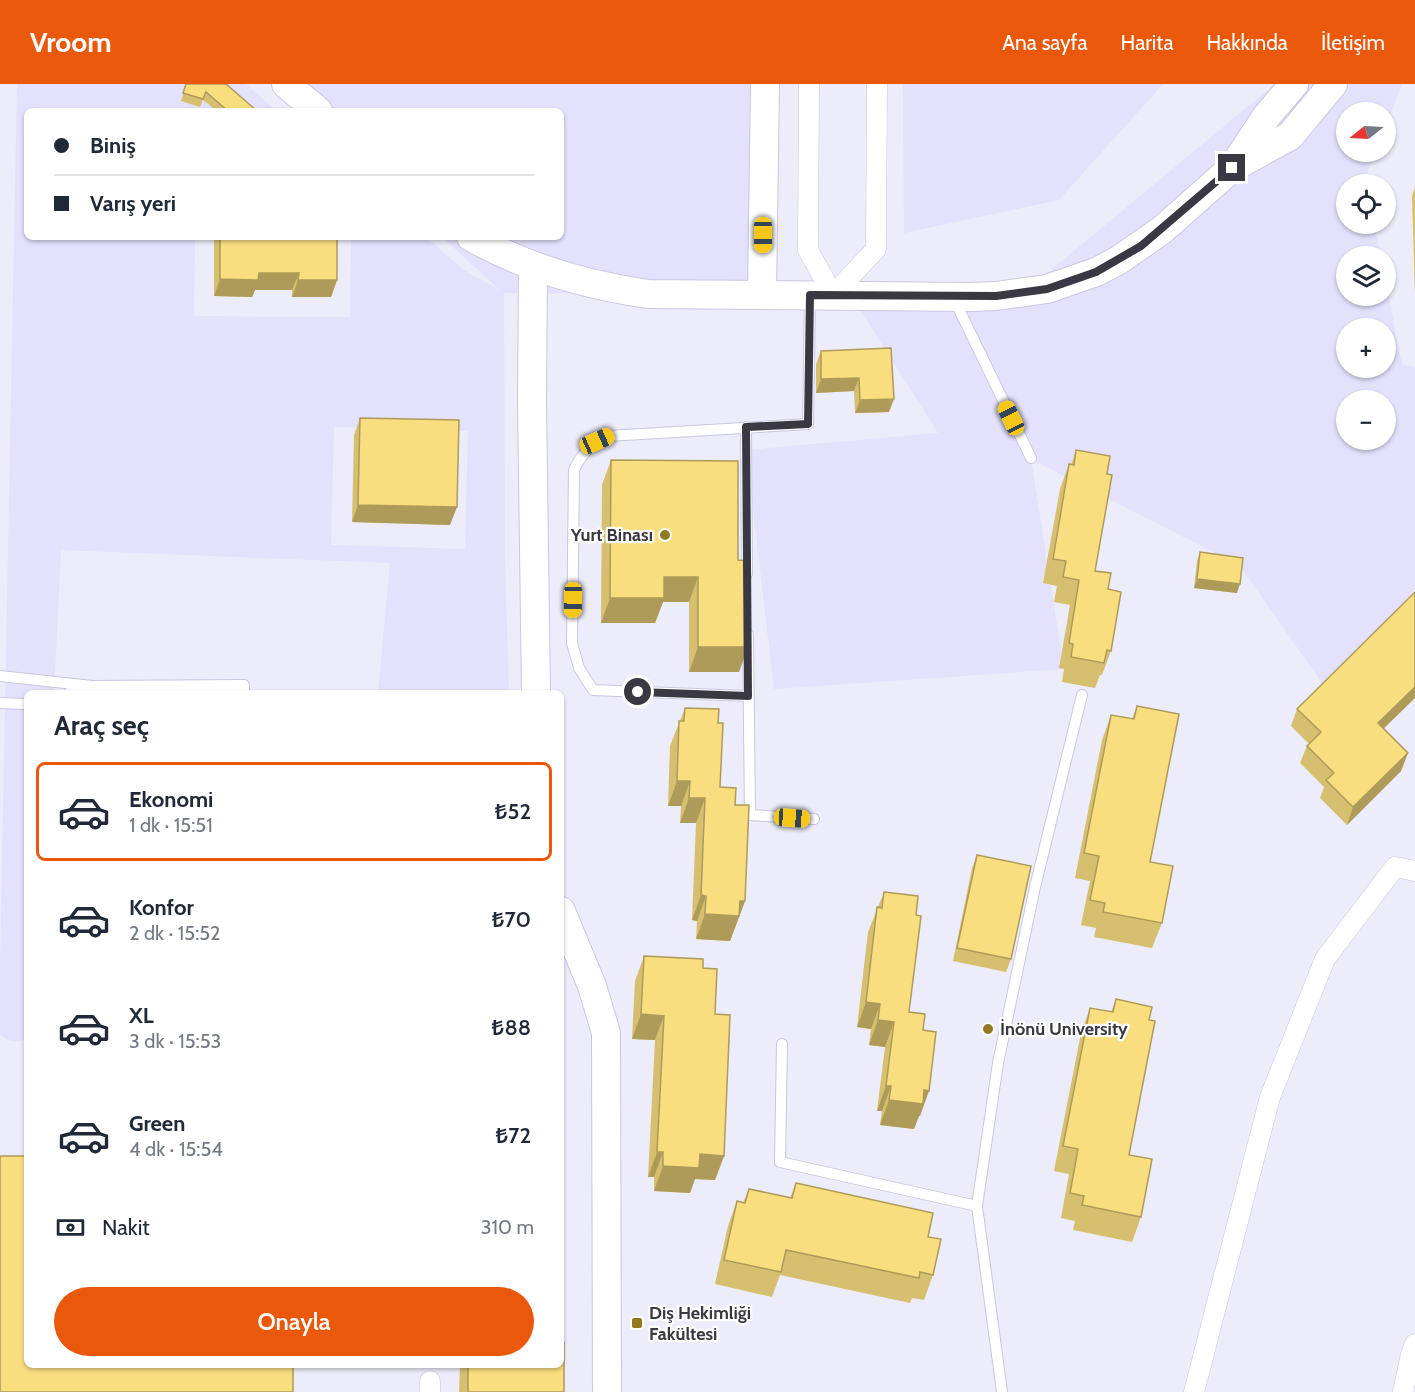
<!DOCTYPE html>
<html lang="tr">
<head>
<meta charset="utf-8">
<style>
	:root { --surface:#fff; --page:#f2f2f3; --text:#1f2937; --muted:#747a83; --line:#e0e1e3; --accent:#ea580c }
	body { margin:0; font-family:Cabin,sans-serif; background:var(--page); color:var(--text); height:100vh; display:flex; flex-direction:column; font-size:22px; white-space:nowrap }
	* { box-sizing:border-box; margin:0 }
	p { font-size:20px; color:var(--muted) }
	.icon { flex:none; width:33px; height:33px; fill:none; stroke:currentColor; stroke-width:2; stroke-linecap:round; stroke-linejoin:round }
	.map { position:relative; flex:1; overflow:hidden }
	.side { position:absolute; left:24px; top:606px; width:540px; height:678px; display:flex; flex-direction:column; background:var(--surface); border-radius:9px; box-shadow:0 2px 4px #0004 }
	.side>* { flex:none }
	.top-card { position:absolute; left:24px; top:24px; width:540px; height:132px; border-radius:9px; box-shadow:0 2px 4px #0004; display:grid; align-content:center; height:132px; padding:0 30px; background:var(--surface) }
	.needle { width:39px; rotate:252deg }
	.controls { position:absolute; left:1336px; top:18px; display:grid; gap:12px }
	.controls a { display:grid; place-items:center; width:60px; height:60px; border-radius:50%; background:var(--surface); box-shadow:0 2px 4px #0004; font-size:30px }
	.end { position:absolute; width:27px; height:27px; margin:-14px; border:8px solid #3a3943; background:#fff; box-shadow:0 0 0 3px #fff }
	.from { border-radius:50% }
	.car { position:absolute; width:18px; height:36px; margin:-18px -9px; border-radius:8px; box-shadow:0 0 4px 2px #0007; background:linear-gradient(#f5c518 24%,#345 0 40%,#f5c518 0 76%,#345 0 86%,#f5c518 0) }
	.top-card b { display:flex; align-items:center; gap:21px; height:57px; font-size:22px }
	.top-card b+b { border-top:2px solid var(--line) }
	.top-card i { width:15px; height:15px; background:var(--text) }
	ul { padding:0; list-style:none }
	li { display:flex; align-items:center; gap:18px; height:99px; margin:0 12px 9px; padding:0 18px; border:3px solid transparent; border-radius:9px }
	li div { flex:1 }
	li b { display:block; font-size:22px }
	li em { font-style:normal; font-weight:600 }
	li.active { border-color:var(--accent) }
	li>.icon { width:54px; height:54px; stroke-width:1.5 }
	h2 { padding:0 30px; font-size:27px; line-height:72px }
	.pay { display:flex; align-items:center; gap:15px; height:66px; padding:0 30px; font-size:22px }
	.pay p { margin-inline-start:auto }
	.cta { display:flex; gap:12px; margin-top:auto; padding:12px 30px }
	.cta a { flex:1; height:69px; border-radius:36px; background:var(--accent); color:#fff; font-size:24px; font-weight:600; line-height:69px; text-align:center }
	header { display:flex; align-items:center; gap:36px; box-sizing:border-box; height:84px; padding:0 30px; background:var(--accent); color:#fff }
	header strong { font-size:28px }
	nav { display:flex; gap:33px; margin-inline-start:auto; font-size:21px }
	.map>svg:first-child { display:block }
	.built { fill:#edecfa; fill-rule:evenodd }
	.green { fill:#e3e1fc; fill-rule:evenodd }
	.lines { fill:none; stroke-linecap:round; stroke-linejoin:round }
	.lane-casing { stroke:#cac7e0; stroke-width:12 }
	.street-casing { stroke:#cac7e0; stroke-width:21 }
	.secondary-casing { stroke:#cac7e0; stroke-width:30 }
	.lane { stroke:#fff; stroke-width:10 }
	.street { stroke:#fff; stroke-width:20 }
	.secondary { stroke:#fff; stroke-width:28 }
	.wall { fill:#d6bf6e }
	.shaded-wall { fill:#ae9b5a }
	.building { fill:#f9de80; stroke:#ae9b5a; stroke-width:1.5 }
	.route { stroke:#3a3943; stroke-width:8 }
	.poi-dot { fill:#917920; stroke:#fff; stroke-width:2 }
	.labels { text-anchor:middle; stroke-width:4.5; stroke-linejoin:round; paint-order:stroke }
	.poi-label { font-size:18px; font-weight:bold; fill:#3a3943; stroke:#fff; text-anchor:start }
</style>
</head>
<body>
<header>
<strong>Vroom</strong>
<nav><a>Ana sayfa</a><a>Harita</a><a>Hakkında</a><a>İletişim</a></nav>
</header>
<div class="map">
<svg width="1415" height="1308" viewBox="0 0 1415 1308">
	<rect width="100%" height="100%" fill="#faf9fe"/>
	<!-- built -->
	<path class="built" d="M0,0H1415V1308H0ZM27,27H561V153H27ZM1347,28H1386V68H1347ZM1347,100H1386V140H1347ZM1347,172H1386V212H1347ZM1347,244H1386V284H1347ZM1347,316H1386V356H1347ZM27,609H561V1281H27Z"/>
	<!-- green -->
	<g class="green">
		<path d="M17,0H246L277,27H27V153H195L194,232L350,233L351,153H426L464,186L501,207L442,153H561V27H301L271,0H753L762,210L504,209L505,478L509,609H378L390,479L61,466L54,609H27V955C17,959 8,958 0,950V882ZM334,343L468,347L465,465L331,461Z"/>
		<polygon points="903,0 1163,0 1059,116 904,149"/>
		<path d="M1275,0H1402L1386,42V28H1347V68H1376L1365,94L1367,100H1347V140H1374L1381,172H1347V212H1386V199L1402,281L1415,283V505L1327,606L1240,482L1031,375L1064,585L774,605L746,366L938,349L851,211L1022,210ZM1347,244H1386V284H1347ZM1347,316H1386V356H1347Z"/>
	</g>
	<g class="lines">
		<!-- lane casing -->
		<g class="lane-casing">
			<g id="lane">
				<polyline points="954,215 1031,374"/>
				<polyline points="746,343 747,490"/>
				<polyline points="748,550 750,731 814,735"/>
				<polyline points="0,592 92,602 244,601 244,609"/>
				<polyline points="69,609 89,603"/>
				<path d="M748,612L593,606L579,584L572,559L574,386C582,369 591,360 608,352L808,340L810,211"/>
				<polyline points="0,619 27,620"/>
				<polyline points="782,960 780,1078 977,1122"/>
				<polyline points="1002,1308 977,1122 998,979 1035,803 1082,611"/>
			</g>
		</g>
		<!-- street casing -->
		<g class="street-casing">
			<g id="street">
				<polyline points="809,0 808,166 833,211 876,165 877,0"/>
				<polyline points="430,1308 430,1297"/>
				<polyline points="1194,1308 1270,1013 1325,875 1395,783 1415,787"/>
				<polyline points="1403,1308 1411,1270 1415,1260"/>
			</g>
		</g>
		<!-- secondary casing -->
		<g class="secondary-casing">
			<g id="secondary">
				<polyline points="286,0 318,27"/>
				<polyline points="1235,80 1266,33 1294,0"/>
				<path d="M471,153C526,184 586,201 648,210L970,213L996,212L1047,205L1096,188L1119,176L1162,146L1232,84L1290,52L1333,0"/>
				<polyline points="533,182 532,318 536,609"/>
				<polyline points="762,210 765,0"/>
				<polyline points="561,827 592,902 606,949 607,1308"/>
			</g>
		</g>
		<!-- lane -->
		<use href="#lane" class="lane"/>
		<!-- street -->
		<use href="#street" class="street"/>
		<!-- secondary -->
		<use href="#secondary" class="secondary"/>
	</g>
	<!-- wall -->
	<g class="wall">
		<polygon points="185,0 226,0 257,27 217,27 203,16 200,23 181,17 186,1"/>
		<polygon points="1415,103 1415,211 1412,112"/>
		<polygon points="214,153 337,153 337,196 331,213 292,213 292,206 255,206 252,213 214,212"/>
		<polygon points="891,264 889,328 855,329 854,307 816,309 816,280 821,267"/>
		<polygon points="360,334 450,441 352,438 354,351"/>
		<polygon points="1076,366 1107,390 1095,487 1108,505 1111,567 1102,591 1100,591 1095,604 1062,598 1064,585 1059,584 1070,521 1054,518 1057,502 1043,499 1060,405 1069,380 1071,381"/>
		<polygon points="611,376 738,476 748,563 739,588 689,588 689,518 663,518 655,539 601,539 602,401"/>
		<polygon points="1200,468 1237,509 1194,504 1197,477"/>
		<polygon points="1137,622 1150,778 1162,839 1152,864 1094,853 1096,844 1081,841 1090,797 1075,794 1102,656 1111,631 1132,635"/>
		<polygon points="685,624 718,639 720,703 735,721 745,817 730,857 696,855 697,837 692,836 696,739 680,739 681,722 668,722 670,662"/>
		<polygon points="1297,625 1384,645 1408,669 1401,687 1347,741 1320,714 1324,703 1300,679 1307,662 1309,660 1291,642"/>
		<polygon points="977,771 1011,875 1006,888 953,877 972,784"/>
		<polygon points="884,808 916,831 909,928 923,946 920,1032 919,1032 914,1045 880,1041 882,1027 877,1027 885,963 869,961 871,945 857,943 868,848"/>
		<polygon points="644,872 703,884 715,930 724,1072 715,1096 695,1095 690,1109 654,1107 654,1093 648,1093 655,956 632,955 635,897"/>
		<polygon points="1116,915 1149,936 1129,1071 1141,1133 1132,1158 1073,1146 1075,1137 1061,1134 1069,1090 1054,1087 1081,949 1090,924 1111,928"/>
		<polygon points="796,1099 928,1153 933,1191 924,1216 912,1214 910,1219 780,1191 772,1213 715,1200 728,1142 737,1117 743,1119 749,1105 790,1114"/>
		<polygon points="460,1281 561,1281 564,1308 459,1308"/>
	</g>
	<!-- shaded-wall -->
	<g class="shaded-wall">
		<polygon points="259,189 299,189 292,206 255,206 252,213 214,212 220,195"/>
		<polygon points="298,196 337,196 331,213 292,213"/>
		<polygon points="859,294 854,307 816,309 821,295"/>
		<polygon points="894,315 889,328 855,329 860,316"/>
		<polygon points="358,421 457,423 450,441 352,438"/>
		<polygon points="664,493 698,493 689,518 663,518 655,539 601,539 610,514"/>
		<polygon points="1197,495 1240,500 1237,509 1194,504"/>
		<polygon points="698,563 748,563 739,588 689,588"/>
		<polygon points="1415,603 1415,614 1372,656 1378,639"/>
		<polygon points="1408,669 1401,687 1347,741 1353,723"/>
		<polygon points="677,697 690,697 681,722 668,722"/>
		<polygon points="689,714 705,714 696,739 680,739"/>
		<polygon points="701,811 706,812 697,837 692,836"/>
		<polygon points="740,817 745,817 730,857 696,855 705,830"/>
		<polygon points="866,918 880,920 871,945 857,943"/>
		<polygon points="641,930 664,932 655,956 632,955"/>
		<polygon points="878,936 894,938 885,963 869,961"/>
		<polygon points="886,1002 891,1002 882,1027 877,1027"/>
		<polygon points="924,1006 929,1007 920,1032 919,1032 914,1045 880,1041 889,1016"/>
		<polygon points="657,1068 663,1068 654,1093 648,1093"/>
		<polygon points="700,1070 724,1072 715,1096 695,1095 690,1109 654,1107 663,1082"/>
	</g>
	<!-- building -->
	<g class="building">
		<polygon points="186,0 226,0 257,27 228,27 206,8 203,15 183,9"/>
		<polygon points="220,153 337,153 337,196 298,196 299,189 259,189 258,196 220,195"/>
		<polygon points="891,264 894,315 860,316 859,294 821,295 821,267"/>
		<polygon points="360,334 459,336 457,423 358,421"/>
		<polygon points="1076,366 1110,372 1107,390 1112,391 1095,487 1111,489 1108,505 1121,508 1111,567 1107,566 1104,579 1071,573 1073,560 1069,559 1079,496 1063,493 1066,477 1053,475 1069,380 1074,381"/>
		<polygon points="611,376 738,377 738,476 748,477 748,563 698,563 698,493 664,493 664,514 610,514"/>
		<polygon points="1200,468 1243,474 1240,500 1197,495"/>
		<polygon points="1415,508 1415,603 1378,639 1408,669 1353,723 1326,696 1334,689 1307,662 1321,648 1297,625"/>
		<polygon points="1137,622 1179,630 1150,778 1173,782 1162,839 1103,828 1105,819 1090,816 1099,772 1084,769 1111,631 1134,635"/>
		<polygon points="685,624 719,625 718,639 723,639 720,703 736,704 735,721 749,721 745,817 740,817 739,832 705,830 706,812 701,811 705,714 689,714 690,697 677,697 679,637 684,637"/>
		<polygon points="977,771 1031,782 1011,875 957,864"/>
		<polygon points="884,808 918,812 916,831 921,832 909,928 925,930 923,946 936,948 929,1007 924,1006 923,1020 889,1016 891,1002 886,1002 894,938 878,936 880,920 866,918 877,823 882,824"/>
		<polygon points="644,872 703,875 703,884 717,885 715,930 730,931 724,1072 700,1070 699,1084 663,1082 663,1068 657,1068 664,932 641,930"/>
		<polygon points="1116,915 1152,923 1149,936 1155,937 1129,1071 1152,1075 1141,1133 1082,1121 1084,1112 1070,1109 1078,1065 1063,1062 1090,924 1113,928"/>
		<polygon points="0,1072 27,1072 27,1281 293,1281 293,1308 0,1308"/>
		<polygon points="796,1099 933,1129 928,1153 941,1155 933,1191 920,1188 919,1194 786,1166 781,1188 724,1176 737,1117 745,1119 749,1105 792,1114"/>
		<polygon points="561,1258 564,1258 564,1308 468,1308 468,1281 561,1281"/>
	</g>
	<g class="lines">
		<!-- route -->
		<polyline class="route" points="638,608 748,612 746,343 808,340 810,211 996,212 1047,205 1096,188 1141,162 1232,84"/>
	</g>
	<!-- markers -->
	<g class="poi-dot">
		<circle cx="665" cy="451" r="6"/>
		<circle cx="988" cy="945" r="6"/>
		<rect x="631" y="1233" width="12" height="12" rx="3"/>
	</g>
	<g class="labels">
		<!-- poi labels -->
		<g class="poi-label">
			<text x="653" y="457" text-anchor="end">Yurt Binası</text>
			<text x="1000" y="951">İnönü University</text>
			<text x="649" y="1235">Diş Hekimliği<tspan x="649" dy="21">Fakültesi</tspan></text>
		</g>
	</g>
</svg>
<div class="controls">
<a><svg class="needle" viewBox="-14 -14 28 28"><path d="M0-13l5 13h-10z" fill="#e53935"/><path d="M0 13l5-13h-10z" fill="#747a83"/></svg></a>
<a><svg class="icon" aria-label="locate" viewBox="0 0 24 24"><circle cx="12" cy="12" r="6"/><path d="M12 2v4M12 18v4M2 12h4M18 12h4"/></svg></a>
<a><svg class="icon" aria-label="layers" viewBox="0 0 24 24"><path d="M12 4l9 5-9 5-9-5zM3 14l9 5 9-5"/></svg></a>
<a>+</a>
<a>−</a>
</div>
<i class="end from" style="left:638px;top:608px"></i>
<i class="end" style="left:1232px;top:84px"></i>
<i class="car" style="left:763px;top:151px;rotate:180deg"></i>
<i class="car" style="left:1011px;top:334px;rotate:334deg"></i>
<i class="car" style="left:597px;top:357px;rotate:66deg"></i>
<i class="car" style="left:573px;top:516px;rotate:181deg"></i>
<i class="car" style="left:792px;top:734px;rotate:94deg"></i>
<div class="top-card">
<b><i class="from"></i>Biniş</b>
<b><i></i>Varış yeri</b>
</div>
<section class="side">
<h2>Araç seç</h2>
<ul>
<li class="active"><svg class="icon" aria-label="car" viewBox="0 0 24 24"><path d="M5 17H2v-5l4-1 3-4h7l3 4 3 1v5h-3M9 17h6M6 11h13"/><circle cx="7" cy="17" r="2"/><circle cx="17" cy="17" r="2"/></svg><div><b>Ekonomi</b><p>1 dk · 15:51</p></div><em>₺52</em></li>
<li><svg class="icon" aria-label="car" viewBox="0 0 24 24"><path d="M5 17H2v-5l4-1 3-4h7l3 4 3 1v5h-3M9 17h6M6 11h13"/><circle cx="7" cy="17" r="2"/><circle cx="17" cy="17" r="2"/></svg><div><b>Konfor</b><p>2 dk · 15:52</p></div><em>₺70</em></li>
<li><svg class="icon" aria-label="car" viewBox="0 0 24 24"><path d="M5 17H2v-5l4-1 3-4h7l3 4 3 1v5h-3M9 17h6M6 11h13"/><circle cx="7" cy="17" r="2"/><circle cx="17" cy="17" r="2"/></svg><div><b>XL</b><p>3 dk · 15:53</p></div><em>₺88</em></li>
<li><svg class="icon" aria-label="car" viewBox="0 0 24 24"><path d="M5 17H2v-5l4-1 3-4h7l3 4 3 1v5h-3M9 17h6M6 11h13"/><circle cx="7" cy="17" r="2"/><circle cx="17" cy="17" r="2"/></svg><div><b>Green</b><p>4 dk · 15:54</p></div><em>₺72</em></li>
</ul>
<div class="pay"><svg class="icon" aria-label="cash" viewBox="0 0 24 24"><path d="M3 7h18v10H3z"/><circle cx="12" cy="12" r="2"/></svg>Nakit<p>310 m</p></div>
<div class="cta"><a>Onayla</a></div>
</section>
</div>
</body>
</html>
